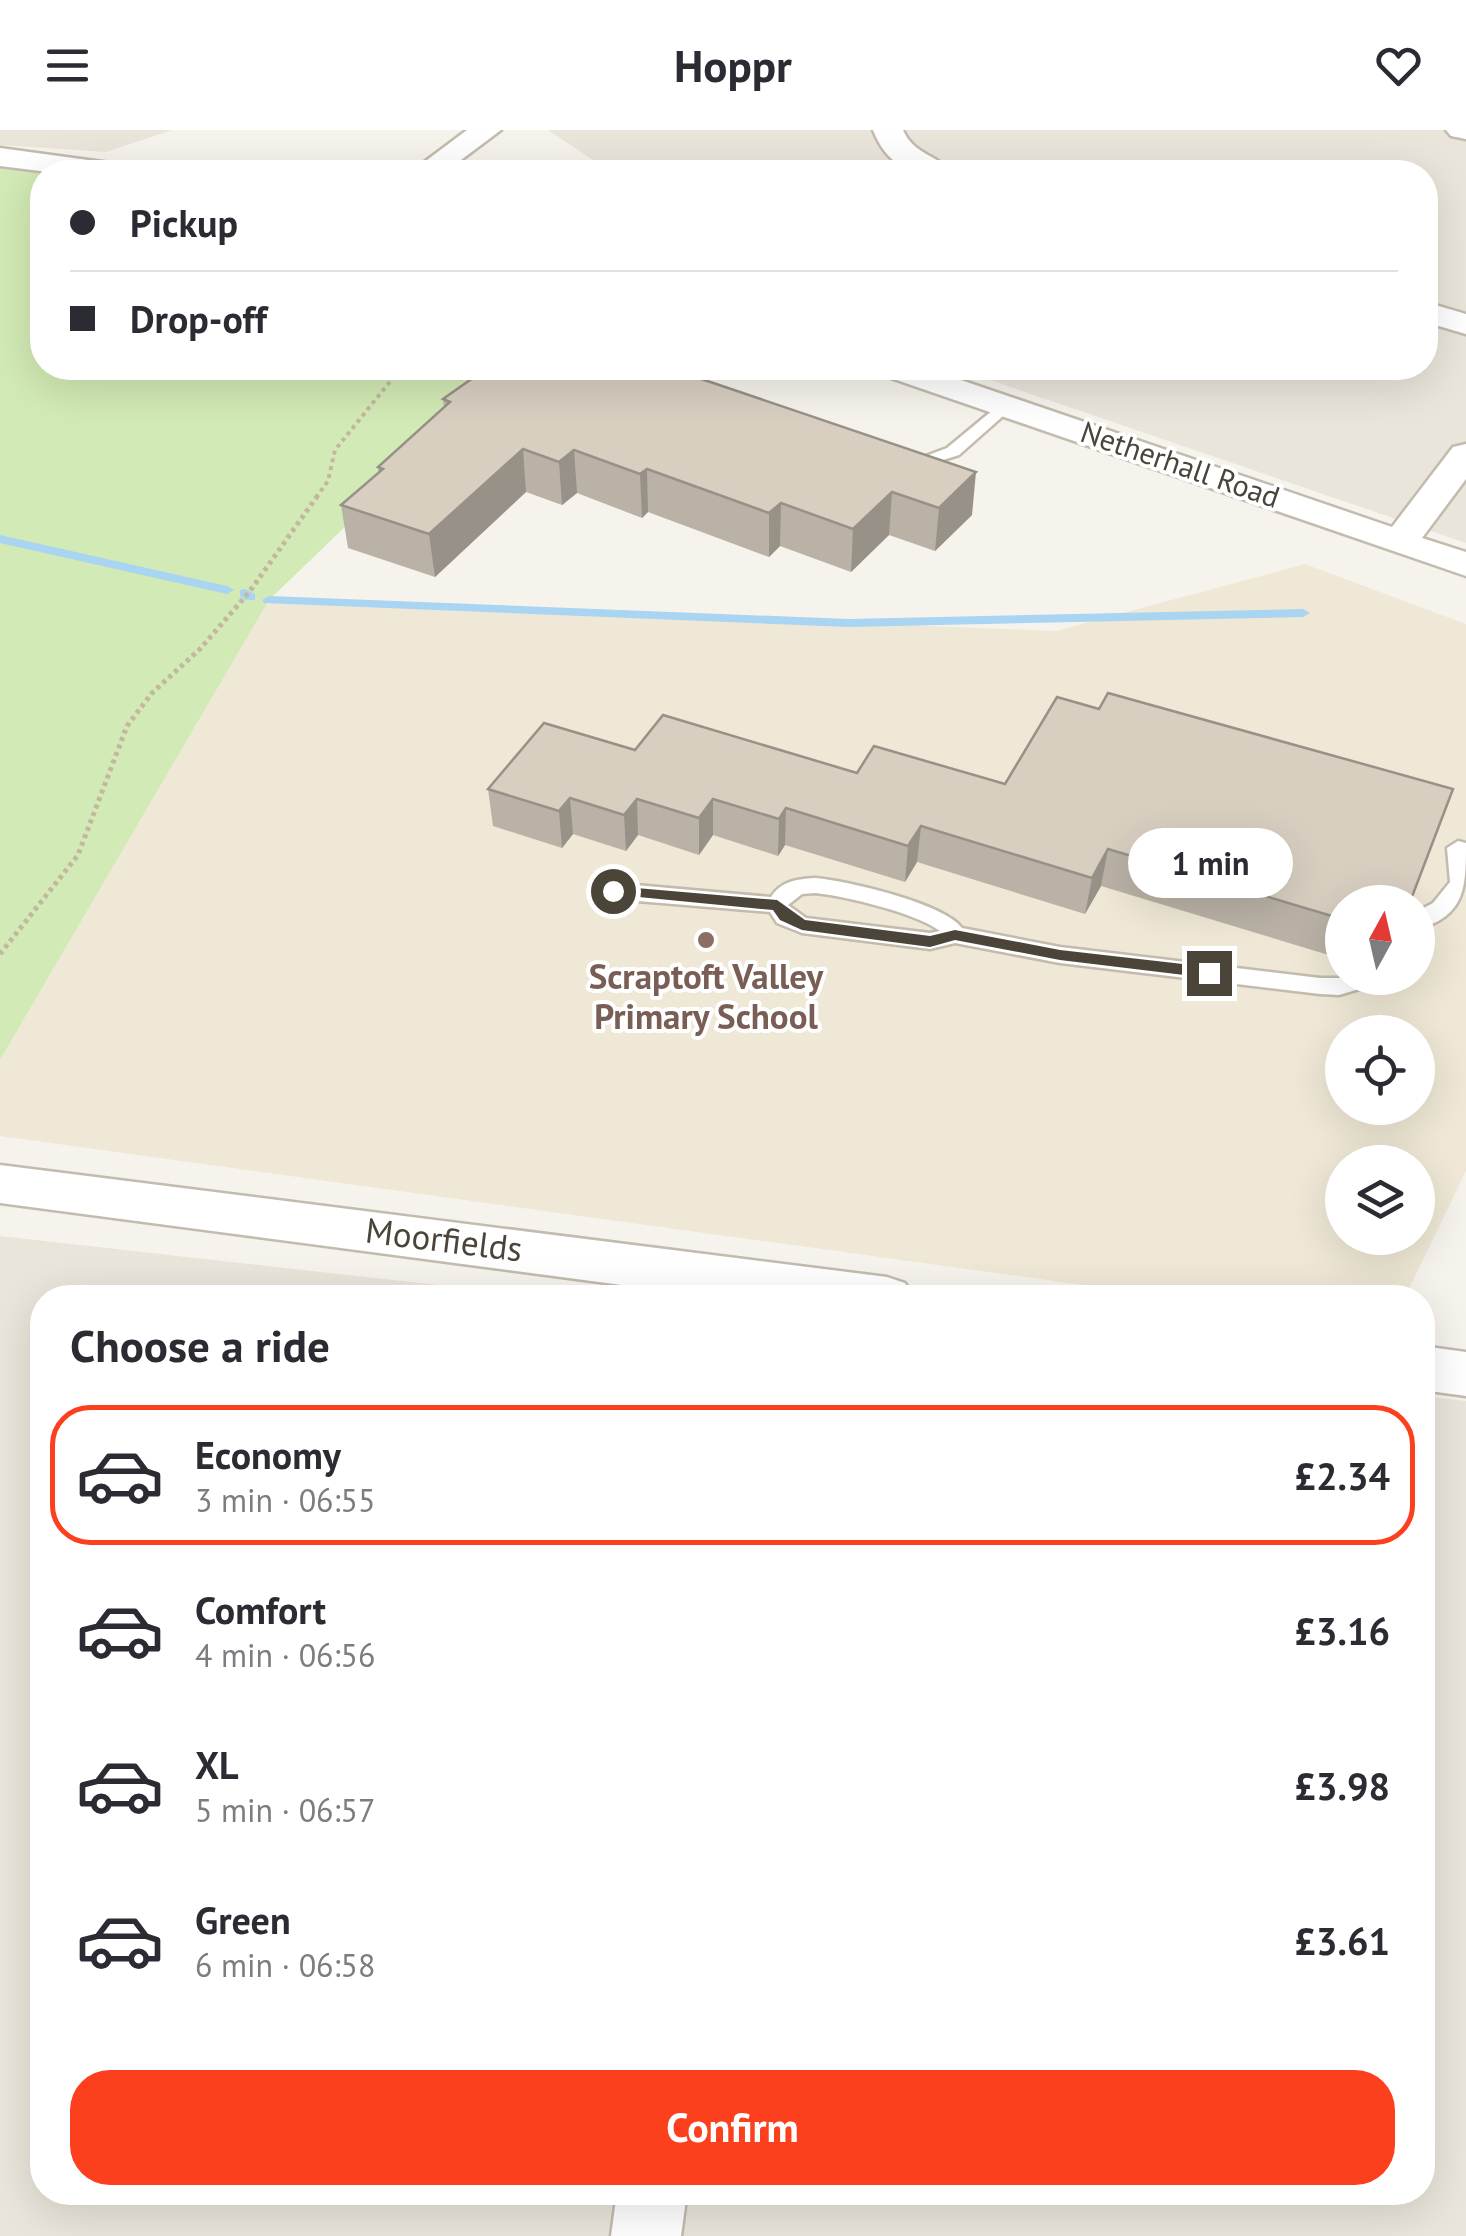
<!DOCTYPE html>
<html lang="en">
<head>
<meta charset="utf-8">
<style>
	:root { --surface:#fff; --page:#f2f2f3; --text:#2b2b33; --muted:#7c7c81; --line:#e1e1e2; --accent:#fc3f1d }
	body { margin:0; font-family:"PT Sans",sans-serif; background:var(--page); color:var(--text); height:100vh; display:flex; flex-direction:column; font-size:38px; white-space:nowrap }
	* { box-sizing:border-box; margin:0 }
	p { font-size:32px; color:var(--muted) }
	.icon { flex:none; width:55px; height:55px; fill:none; stroke:currentColor; stroke-width:2; stroke-linecap:round; stroke-linejoin:round }
	.map { position:relative; flex:1; overflow:hidden }
	.sheet { position:absolute; left:30px; top:1155px; width:1405px; height:920px; display:flex; flex-direction:column; background:var(--surface); border-radius:40px; box-shadow:0 10px 40px #0002 }
	.sheet>* { flex:none }
	.guide { position:absolute; left:30px; top:30px; width:1408px; height:220px; border-radius:40px; box-shadow:0 10px 40px #0002; display:grid; align-content:center; height:220px; padding:0 40px; background:var(--surface) }
	.needle { width:65px; rotate:8deg }
	.buttons { position:absolute; left:1325px; top:755px; display:grid; gap:20px }
	.buttons a { display:grid; place-items:center; width:110px; height:110px; border-radius:50%; background:var(--surface); box-shadow:0 10px 40px #0002; font-size:50px }
	.end { position:absolute; width:45px; height:45px; margin:-22px; border:12px solid #4b4439; background:#fff; box-shadow:0 0 0 5px #fff }
	.from { border-radius:50% }
	.bubble { position:absolute; height:70px; border-radius:35px; background:var(--surface); box-shadow:0 10px 40px #0002; font-size:32px; font-weight:700; line-height:70px; text-align:center }
	.guide b { display:flex; align-items:center; gap:35px; height:95px; font-size:38px }
	.guide b+b { border-top:2px solid var(--line) }
	.guide i { width:25px; height:25px; background:var(--text) }
	ul { padding:0; list-style:none }
	li { display:flex; align-items:center; gap:30px; height:140px; margin:0 20px 15px; padding:0 20px; border:5px solid transparent; border-radius:40px }
	li div { flex:1 }
	li b { display:block; font-size:38px }
	li em { font-style:normal; font-weight:700 }
	li.active { border-color:var(--accent) }
	li>.icon { width:90px; height:90px; stroke-width:1.5 }
	h2 { padding:0 40px; font-size:45px; line-height:120px }
	.action { display:flex; gap:20px; margin-top:auto; padding:20px 40px }
	.action a { flex:1; height:115px; border-radius:40px; background:var(--accent); color:#fff; font-size:40px; font-weight:700; line-height:115px; text-align:center }
	header { display:flex; justify-content:space-between; align-items:center; height:130px; padding:0 40px; background:var(--surface); font-size:45px; font-weight:700 }
	.map>svg:first-child { display:block }
	.residential { fill:#eae5da }
	.education { fill:#efe8d6; fill-rule:evenodd }
	.green { fill:#d2eab5 }
	.lines { fill:none; stroke-linecap:round; stroke-linejoin:round }
	.stream { fill:#a9d4f2; fill-rule:evenodd }
	.lane-casing { stroke:#c2bbae; stroke-width:5 }
	.street-casing { stroke:#c2bbae; stroke-width:5 }
	.path-far1 { stroke:#c4b79f; stroke-width:4; stroke-dasharray:4 4; stroke-linecap:butt }
	.path { stroke:#c4b79f; stroke-width:5; stroke-dasharray:4 4; stroke-linecap:butt }
	.lane { fill:#fff; fill-rule:evenodd }
	.street { fill:#fff; fill-rule:evenodd }
	.wall { fill:#bab2a6 }
	.shaded-wall { fill:#979187 }
	.building { fill:#d8cfc1; stroke:#979187; stroke-width:2.5 }
	.route { fill:#4b4439 }
	.education-dot { fill:#8d6e63; stroke:#fff; stroke-width:4 }
	.labels { text-anchor:middle; stroke-width:8; stroke-linejoin:round; paint-order:stroke }
	.far-street-label { font-size:30px; fill:#4b4439; stroke:#fff }
	.education-label { font-size:35px; font-weight:bold; fill:#785e54; stroke:#fff }
	.street-label { font-size:35px; fill:#4b4439; stroke:#fff }
</style>
</head>
<body>
<header><svg class="icon" aria-label="menu" viewBox="0 0 24 24"><path d="M4 6h16M4 12h16M4 18h16"/></svg>Hoppr<svg class="icon" aria-label="heart" viewBox="0 0 24 24"><path d="M12 20l-8-8c-3-5 5-10 8-4 3-6 11-1 8 4z"/></svg></header>
<div class="map">
<svg width="1466" height="2106" viewBox="0 0 1466 2106">
	<rect width="100%" height="100%" fill="#f6f3ec"/>
	<!-- residential -->
	<g class="residential">
		<polygon points="0,0 172,0 106,22 0,15"/>
		<polygon points="548,0 1466,0 1466,413 955,238 1425,238 1425,42 604,42 596,32"/>
		<polygon points="0,1106 545,1167 42,1168 42,2062 1422,2062 1423,1266 1466,1271 1466,2106 0,2106"/>
	</g>
	<!-- education -->
	<path class="education" d="M1305,434L1466,494V1041L1405,1167H1170L0,1006V930L269,470L1056,501ZM1342,772H1418V848H1342ZM1342,902H1418V978H1342ZM1342,1032H1418V1108H1342Z"/>
	<!-- green -->
	<polygon class="green" points="0,38 42,43 42,238 510,238 269,470 0,930"/>
	<g class="lines">
		<!-- stream -->
		<g class="stream">
			<polygon points="0,405 227,456 234,460 227,464 0,413"/>
			<polygon points="245,459 255,464 255,470 245,470 240,466 240,460"/>
			<polygon points="269,466 849,489 1303,479 1310,483 1303,487 849,497 264,473 262,470"/>
		</g>
		<!-- lane casing -->
		<g class="lane-casing">
			<g id="lane">
				<polygon points="1005,270 1011,271 1011,279 959,325 911,340 902,335 947,318"/>
				<path d="M1458,711L1466,713C1466,756 1466,786 1418,799V781L1433,773L1450,752L1447,718Z"/>
				<path d="M815,748C848,751 943,773 962,798L1060,817L1320,848H1379L1376,854L1339,865L1320,864L1060,833L955,813L930,819L802,803L777,793L770,782L613,769L602,761L613,753L771,767C781,751 797,749 815,748ZM815,763C845,766 916,783 940,801L930,803L806,788L788,775L802,764Z"/>
			</g>
		</g>
		<!-- street casing -->
		<g class="street-casing">
			<g id="street">
				<polygon points="467,0 501,0 445,42 411,42"/>
				<path d="M873,0H903C913,24 937,25 952,42C913,44 889,40 873,0Z"/>
				<polygon points="1446,0 1466,0 1466,9 1451,6"/>
				<polygon points="0,18 110,33 121,36 125,42 48,42 0,36"/>
				<polygon points="1425,172 1466,184 1466,204 1425,192"/>
				<polygon points="877,238 926,238 1392,397 1453,317 1466,314 1466,349 1422,408 1466,422 1466,446 882,245"/>
				<polygon points="0,1035 887,1147 905,1153 913,1168 720,1168 0,1073"/>
				<polygon points="1422,1216 1466,1222 1466,1266 1422,1260"/>
				<polygon points="617,2062 687,2062 681,2106 611,2106"/>
			</g>
		</g>
		<!-- path-far1 -->
		<polyline class="path-far1" points="316,368 328,351 335,320 401,238"/>
		<!-- path -->
		<polyline class="path" points="0,824 78,725 127,596 152,563 200,519 250,461 318,365"/>
		<!-- lane -->
		<use href="#lane" class="lane"/>
		<!-- street -->
		<use href="#street" class="street"/>
	</g>
	<!-- wall -->
	<g class="wall">
		<polygon points="487,238 972,385 935,421 889,405 851,442 780,416 769,427 648,382 642,388 577,363 562,375 526,362 435,447 348,418 341,375 378,343 378,337 444,278 443,269"/>
		<polygon points="1099,579 1453,659 1411,772 1342,772 1342,809 1340,808 1332,826 1101,756 1085,784 917,732 905,752 785,715 778,726 713,705 699,725 638,705 626,721 573,704 562,718 493,696 488,659 635,620 857,643 1005,654"/>
	</g>
	<!-- shaded-wall -->
	<g class="shaded-wall">
		<polygon points="523,319 526,362 435,447 429,404"/>
		<polygon points="574,320 577,363 562,375 559,332"/>
		<polygon points="647,339 648,382 642,388 640,344"/>
		<polygon points="976,342 972,385 935,421 939,378"/>
		<polygon points="892,362 889,405 851,442 853,399"/>
		<polygon points="781,373 780,416 769,427 769,383"/>
		<polygon points="570,668 573,704 562,718 559,681"/>
		<polygon points="637,669 638,705 626,721 624,685"/>
		<polygon points="713,669 713,705 699,725 699,688"/>
		<polygon points="786,678 785,715 778,726 779,689"/>
		<polygon points="921,696 917,732 905,752 908,716"/>
		<polygon points="1108,719 1101,756 1085,784 1092,748"/>
		<polygon points="1342,794 1342,799 1332,826"/>
	</g>
	<!-- building -->
	<g class="building">
		<polygon points="487,238 669,238 976,342 939,378 892,362 853,399 781,373 769,383 647,339 640,344 574,320 559,332 523,319 429,404 341,375 383,339 378,337 450,272 443,269"/>
		<polygon points="1108,563 1453,659 1410,772 1342,772 1342,789 1108,719 1092,748 921,696 908,716 786,678 779,689 713,669 699,688 637,669 624,685 570,668 559,681 488,659 544,593 635,620 663,585 857,643 874,616 1005,654 1057,567 1099,579"/>
	</g>
	<!-- route -->
	<polygon class="route" points="613,756 777,770 805,790 930,806 955,800 1060,820 1209,837 1216,843 1209,848 1060,830 955,810 930,817 802,800 780,790 773,780 608,764 608,758"/>
	<!-- markers -->
	<circle class="education-dot" cx="706" cy="810" r="10"/>
	<g class="labels">
		<!-- far-street labels -->
		<g class="far-street-label">
			<text transform="translate(1180 335) rotate(19)" y="10">Netherhall Road</text>
		</g>
		<!-- education labels -->
		<g class="education-label">
			<text x="706" y="859">Scraptoft Valley<tspan x="706" dy="40">Primary School</tspan></text>
		</g>
		<!-- street labels -->
		<g class="street-label">
			<text transform="translate(444 1110) rotate(7)" y="12">Moorfields</text>
		</g>
	</g>
</svg>
<div class="buttons">
<a><svg class="needle" viewBox="-14 -14 28 28"><path d="M0-13l5 13h-10z" fill="#e53935"/><path d="M0 13l5-13h-10z" fill="#7c7c81"/></svg></a>
<a><svg class="icon" aria-label="locate" viewBox="0 0 24 24"><circle cx="12" cy="12" r="6"/><path d="M12 2v4M12 18v4M2 12h4M18 12h4"/></svg></a>
<a><svg class="icon" aria-label="layers" viewBox="0 0 24 24"><path d="M12 4l9 5-9 5-9-5zM3 14l9 5 9-5"/></svg></a>
</div>
<i class="end from" style="left:613px;top:761px"></i>
<i class="end" style="left:1209px;top:843px"></i>
<div class="bubble" style="left:1128px;top:698px;width:165px">1 min</div>
<div class="guide">
<b><i class="from"></i>Pickup</b>
<b><i></i>Drop-off</b>
</div>
<section class="sheet">
<h2>Choose a ride</h2>
<ul>
<li class="active"><svg class="icon" aria-label="car" viewBox="0 0 24 24"><path d="M5 17H2v-5l4-1 3-4h7l3 4 3 1v5h-3M9 17h6M6 11h13"/><circle cx="7" cy="17" r="2"/><circle cx="17" cy="17" r="2"/></svg><div><b>Economy</b><p>3 min · 06:55</p></div><em>£2.34</em></li>
<li><svg class="icon" aria-label="car" viewBox="0 0 24 24"><path d="M5 17H2v-5l4-1 3-4h7l3 4 3 1v5h-3M9 17h6M6 11h13"/><circle cx="7" cy="17" r="2"/><circle cx="17" cy="17" r="2"/></svg><div><b>Comfort</b><p>4 min · 06:56</p></div><em>£3.16</em></li>
<li><svg class="icon" aria-label="car" viewBox="0 0 24 24"><path d="M5 17H2v-5l4-1 3-4h7l3 4 3 1v5h-3M9 17h6M6 11h13"/><circle cx="7" cy="17" r="2"/><circle cx="17" cy="17" r="2"/></svg><div><b>XL</b><p>5 min · 06:57</p></div><em>£3.98</em></li>
<li><svg class="icon" aria-label="car" viewBox="0 0 24 24"><path d="M5 17H2v-5l4-1 3-4h7l3 4 3 1v5h-3M9 17h6M6 11h13"/><circle cx="7" cy="17" r="2"/><circle cx="17" cy="17" r="2"/></svg><div><b>Green</b><p>6 min · 06:58</p></div><em>£3.61</em></li>
</ul>
<div class="action"><a>Confirm</a></div>
</section>
</div>
</body>
</html>
